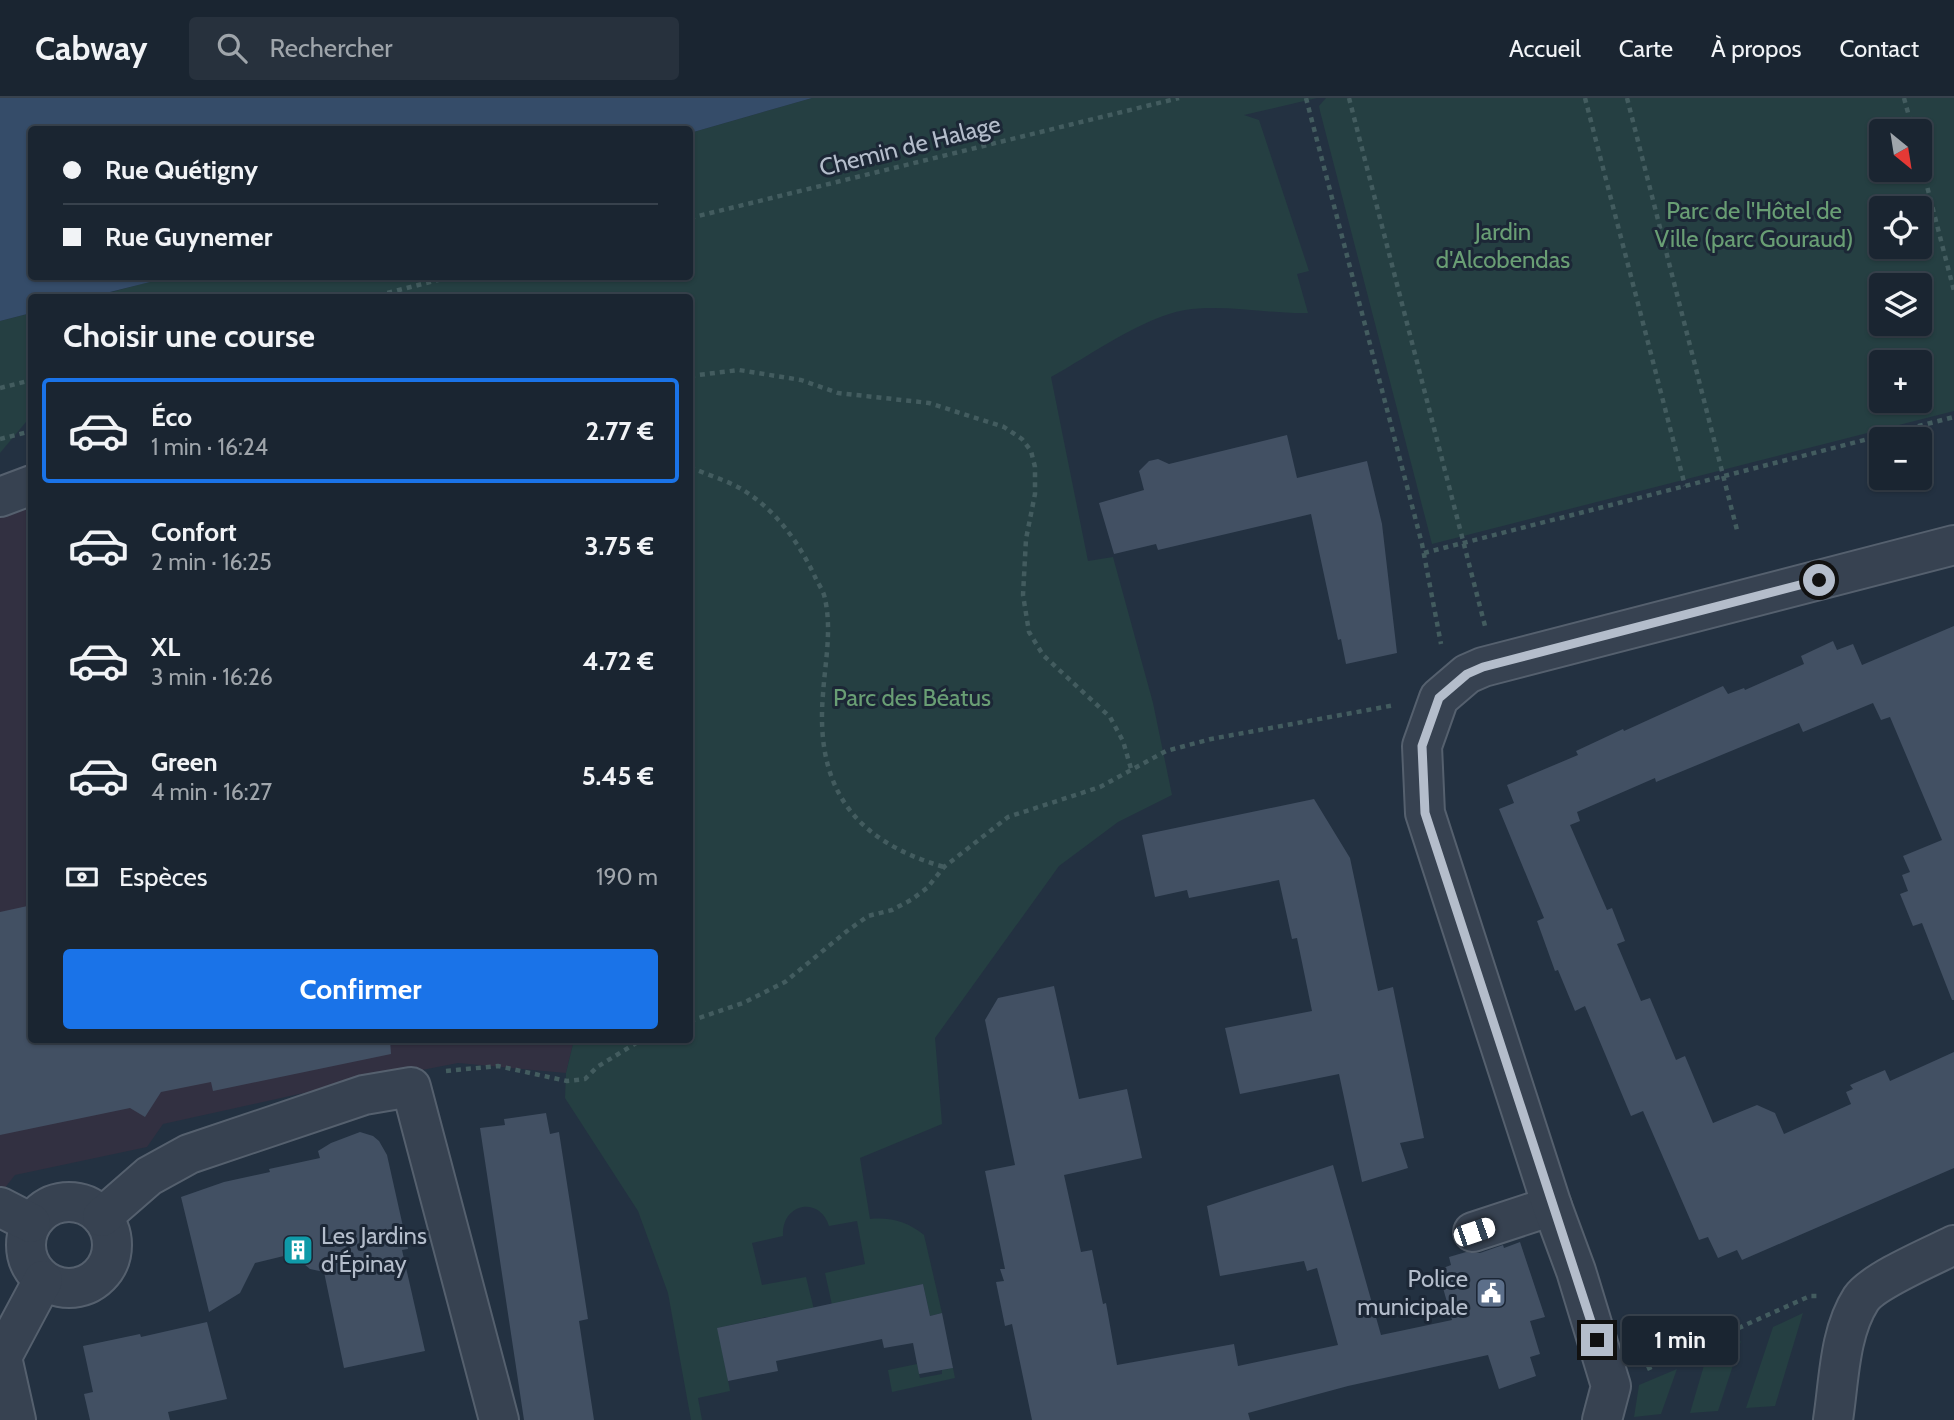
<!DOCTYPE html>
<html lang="fr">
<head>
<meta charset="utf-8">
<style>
	:root { --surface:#1a2531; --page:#27313d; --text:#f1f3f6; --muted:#9fa5ab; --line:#38424d; --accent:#1a73e8 }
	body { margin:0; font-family:Cabin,sans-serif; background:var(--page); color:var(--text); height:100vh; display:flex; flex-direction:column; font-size:26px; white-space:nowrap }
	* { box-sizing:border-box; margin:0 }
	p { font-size:23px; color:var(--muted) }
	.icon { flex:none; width:38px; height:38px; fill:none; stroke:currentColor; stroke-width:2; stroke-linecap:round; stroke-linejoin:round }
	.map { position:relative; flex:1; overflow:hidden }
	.side { position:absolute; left:28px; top:196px; width:665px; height:749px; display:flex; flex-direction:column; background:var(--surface); border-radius:7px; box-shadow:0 2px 5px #0004,0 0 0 2px var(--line) }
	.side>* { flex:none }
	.guide { position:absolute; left:28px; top:28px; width:665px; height:154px; border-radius:7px; box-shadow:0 2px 5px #0004,0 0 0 2px var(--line); display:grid; align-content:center; height:154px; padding:0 35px; background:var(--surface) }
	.needle { width:46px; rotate:150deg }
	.controls { position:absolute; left:1869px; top:21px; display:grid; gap:14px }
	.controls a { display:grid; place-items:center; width:63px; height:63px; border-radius:7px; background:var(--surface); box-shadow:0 2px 5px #0004,0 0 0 2px var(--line); font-size:35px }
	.end { position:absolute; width:32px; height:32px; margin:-16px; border:9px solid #b4bdcb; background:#111; box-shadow:0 0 0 4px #111 }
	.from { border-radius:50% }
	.bubble { position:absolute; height:49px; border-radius:7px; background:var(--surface); box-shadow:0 2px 5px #0004,0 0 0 2px var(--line); font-size:23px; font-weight:800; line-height:49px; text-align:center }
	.car { position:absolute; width:21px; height:42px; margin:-21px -10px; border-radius:9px; box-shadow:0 0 5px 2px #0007; background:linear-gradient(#fff 24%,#345 0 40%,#fff 0 76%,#345 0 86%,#fff 0) }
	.guide b { display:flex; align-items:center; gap:24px; height:66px; font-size:26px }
	.guide b+b { border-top:2px solid var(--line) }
	.guide i { width:18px; height:18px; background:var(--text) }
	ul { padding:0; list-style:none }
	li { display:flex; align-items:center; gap:21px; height:105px; margin:0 14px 10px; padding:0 21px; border:4px solid transparent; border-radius:7px }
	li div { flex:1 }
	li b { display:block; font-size:26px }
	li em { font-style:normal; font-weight:800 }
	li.selected { border-color:var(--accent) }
	li>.icon { width:63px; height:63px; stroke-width:1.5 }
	h2 { padding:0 35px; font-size:32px; line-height:84px }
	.pay { display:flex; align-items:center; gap:18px; height:77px; padding:0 35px; font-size:26px }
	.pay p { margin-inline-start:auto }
	.cta { display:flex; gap:14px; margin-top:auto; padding:14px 35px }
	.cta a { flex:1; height:80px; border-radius:7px; background:var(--accent); color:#fff; font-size:28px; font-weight:800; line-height:80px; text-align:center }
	header { display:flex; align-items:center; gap:42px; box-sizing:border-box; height:98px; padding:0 35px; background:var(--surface); border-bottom:2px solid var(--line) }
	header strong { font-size:33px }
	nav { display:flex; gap:38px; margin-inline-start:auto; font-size:24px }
	.search { width:490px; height:63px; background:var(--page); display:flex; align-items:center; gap:18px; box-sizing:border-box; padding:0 24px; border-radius:7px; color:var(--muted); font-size:26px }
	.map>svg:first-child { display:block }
	.medical { fill:#323041 }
	.green { fill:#253f42; fill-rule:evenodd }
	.water { fill:#354c69 }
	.building { fill:#425063 }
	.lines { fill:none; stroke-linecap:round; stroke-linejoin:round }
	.minor-casing { stroke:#55606e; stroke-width:42 }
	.path { stroke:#435c5f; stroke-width:4.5; stroke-dasharray:5 5; stroke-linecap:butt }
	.minor { stroke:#374251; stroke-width:38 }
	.route { stroke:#b4bdcb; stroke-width:9 }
	.labels { text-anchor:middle; stroke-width:6; stroke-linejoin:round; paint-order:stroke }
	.street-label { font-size:24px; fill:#b4bdcb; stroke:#1c2736 }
	.park-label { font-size:24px; fill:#699e74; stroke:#1c2736 }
	.poi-label { font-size:24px; fill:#b4bdcb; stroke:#1c2736; text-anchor:start }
</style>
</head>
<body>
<header>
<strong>Cabway</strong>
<div class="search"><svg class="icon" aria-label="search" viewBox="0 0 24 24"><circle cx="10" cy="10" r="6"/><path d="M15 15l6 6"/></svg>Rechercher</div>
<nav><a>Accueil</a><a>Carte</a><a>À propos</a><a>Contact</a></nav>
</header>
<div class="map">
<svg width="1954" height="1322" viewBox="0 0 1954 1322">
	<rect width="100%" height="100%" fill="#233141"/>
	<!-- medical -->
	<polygon class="medical" points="31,367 32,942 574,942 566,975 458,965 299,996 163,1026 147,1049 15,1077 0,1096 0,378"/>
	<!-- green -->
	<g class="green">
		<path d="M812,0H1317L1244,17L1259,22L1309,173L1297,176L1308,215C1268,216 1224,206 1185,212C1141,220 1091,257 1051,279L1088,463L1113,459L1153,605L1172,697L1118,724L1059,768L935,940L942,1026L860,1060L870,1121C891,1119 908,1124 924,1137L942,1215L930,1218L923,1186L873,1197L834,1216L825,1175L865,1166L857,1123L829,1128C819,1097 781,1106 783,1138L752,1145L762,1187L806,1179L816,1220L766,1219L718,1230L730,1293L698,1300L702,1322H691L668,1195L638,1113L565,1000L566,975L574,942H690V200H90L170,178H690V35Z"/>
		<path d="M1326,0H1954V313L1432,446L1320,13L1319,8ZM1881,33H1920V72H1881ZM1881,110H1920V149H1881ZM1881,187H1920V226H1881ZM1881,264H1920V303H1881Z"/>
		<polygon points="31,215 31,318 0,355 0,223"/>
		<polygon points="1803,1215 1775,1308 1746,1310 1773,1229"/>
		<polygon points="1741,1243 1718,1313 1690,1315 1707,1257"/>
		<polygon points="917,1266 920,1280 942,1276 942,1272 953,1270 955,1280 892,1294 888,1272"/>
		<polygon points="1677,1271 1661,1316 1634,1319 1639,1287"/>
	</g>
	<!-- water -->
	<polygon class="water" points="0,0 812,0 690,35 690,32 32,32 32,178 170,179 90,199 32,200 31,215 0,223"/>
	<!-- building -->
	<g class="building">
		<polygon points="1287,337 1297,380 1367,363 1382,426 1397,555 1346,566 1341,541 1338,542 1311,416 1158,452 1156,446 1114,456 1099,405 1144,392 1139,373 1149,363 1158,361 1169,366"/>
		<polygon points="1954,528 1954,902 1952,902 1922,825 1913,828 1900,796 1908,793 1902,777 1910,774 1903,758 1942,742 1890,619 1881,622 1873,605 1803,634 1799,625 1656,684 1655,680 1577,714 1580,723 1570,727 1607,812 1612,810 1625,843 1617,846 1641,903 1650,900 1676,962 1685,958 1713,1025 1757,1007 1775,1015 1784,1036 1851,1006 1846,994 1853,991 1850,987 1885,972 1890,983 1954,954 1954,1070 1742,1162 1737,1152 1718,1160 1708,1139 1699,1142 1643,1013 1631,1018 1585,908 1575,913 1558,872 1555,873 1537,823 1544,820 1499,711 1514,705 1507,687 1578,657 1576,653 1623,631 1624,633 1723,588 1728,596 1744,590 1745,592 1804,566 1801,558 1833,543 1837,552 1853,546 1862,567"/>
		<polygon points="1314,701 1350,760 1378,893 1393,889 1424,1040 1400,1045 1408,1070 1362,1084 1339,976 1240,996 1225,930 1312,913 1297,840 1292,841 1279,782 1189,800 1187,792 1155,799 1142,737"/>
		<polygon points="32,807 32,942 390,942 391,956 213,993 211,984 161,994 145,1019 130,1010 0,1037 0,814"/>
		<polygon points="1054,888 1079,1001 1127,991 1142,1060 1064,1077 1081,1154 1092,1152 1103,1206 1106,1205 1117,1267 1234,1246 1238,1268 1338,1247 1317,1170 1307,1173 1304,1163 1220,1178 1207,1108 1333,1067 1381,1237 1452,1222 1438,1172 1451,1167 1449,1159 1466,1154 1480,1155 1503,1147 1504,1150 1520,1144 1545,1219 1530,1223 1540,1256 1530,1259 1536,1278 1499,1291 1488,1257 1348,1288 1248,1315 1250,1322 1032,1322 1012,1226 1005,1228 996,1184 1004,1183 1000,1171 1005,1171 985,1073 1015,1067 985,922 998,900"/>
		<polygon points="546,1015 550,1036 559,1034 588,1221 579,1223 594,1322 524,1322 480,1030 505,1027 504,1021"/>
		<polygon points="360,1034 373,1038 379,1043 387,1057 408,1151 402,1152 425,1253 344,1270 324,1174 310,1171 292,1156 255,1165 240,1195 209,1214 181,1099 224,1084 270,1074 269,1071 320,1060 318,1053 331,1045"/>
		<polygon points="923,1186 930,1218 942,1215 953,1270 919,1276 913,1245 884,1250 882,1241 776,1263 778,1273 728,1283 717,1230"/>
		<polygon points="207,1224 227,1301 168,1314 170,1322 90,1322 84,1296 93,1294 83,1248 140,1236 141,1239"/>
	</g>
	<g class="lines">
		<!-- minor casing -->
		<g class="minor-casing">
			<g id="minor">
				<polyline points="0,399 32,387"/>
				<circle cx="69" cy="1147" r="43"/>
				<polyline points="0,1109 31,1125"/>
				<polyline points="102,1119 149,1078 189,1056 364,997 411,989 499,1322"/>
				<polyline points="1473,1134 1552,1108"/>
				<polyline points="16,1322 2,1259 43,1182"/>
				<polyline points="1602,1322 1611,1288 1576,1173 1552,1108 1425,715 1422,648 1439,600 1467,576 1483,569 1954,447"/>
				<path d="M1833,1322C1839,1284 1839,1235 1861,1201C1873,1183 1932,1158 1954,1147"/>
			</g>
		</g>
		<!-- path -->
		<g class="path">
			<polyline points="1306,0 1422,446 1441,546"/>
			<polyline points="1349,0 1485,528"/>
			<polyline points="1585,0 1685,388"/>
			<polyline points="1627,0 1738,436"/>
			<polyline points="1904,0 1913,33"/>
			<polyline points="1920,61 1954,193"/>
			<polyline points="690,120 1179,0"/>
			<polyline points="368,200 453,178"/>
			<polyline points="690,278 739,272 801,282 838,295 929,305 1004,329 1022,341 1031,353 1035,369 1035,396 1026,441 1023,497 1029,534 1043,557 1110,619 1123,643 1132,674"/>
			<polyline points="0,290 32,282"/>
			<polyline points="0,341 32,333"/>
			<path d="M690,369C707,377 727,382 743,392C777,413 800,446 816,481C819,487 824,494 825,501C832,532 825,565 823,596C815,690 854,743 944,769"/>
			<polyline points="1424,455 1954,319"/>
			<polyline points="690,923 743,905 785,884 847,833 868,818 892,812 911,802 927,790 944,769 1008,719 1100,689 1166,653 1211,641 1395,607"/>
			<polyline points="446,973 498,968 567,983 585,981 597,969 641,942"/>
			<polyline points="1647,1271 1810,1198 1819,1198"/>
		</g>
		<!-- minor -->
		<use href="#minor" class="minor"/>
	</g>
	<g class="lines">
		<!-- route -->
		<polyline class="route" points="1597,1242 1425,715 1422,648 1439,600 1467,576 1483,569 1819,482"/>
	</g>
	<!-- icons -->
	<defs>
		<g id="building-square" transform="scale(1.575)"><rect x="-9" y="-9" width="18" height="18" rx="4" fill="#0f9aa8" stroke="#1c2736"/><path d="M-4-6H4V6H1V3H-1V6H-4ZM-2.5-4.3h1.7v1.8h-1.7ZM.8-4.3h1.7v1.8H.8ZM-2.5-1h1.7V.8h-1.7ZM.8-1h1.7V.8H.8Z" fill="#fff"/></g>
		<g id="civic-square" transform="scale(1.575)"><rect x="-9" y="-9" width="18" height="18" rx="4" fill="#5c6f8a" stroke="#1c2736"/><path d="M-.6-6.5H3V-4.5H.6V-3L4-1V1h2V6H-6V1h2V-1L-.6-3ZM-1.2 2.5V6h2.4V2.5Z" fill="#fff"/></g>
	</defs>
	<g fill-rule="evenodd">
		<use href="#building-square" x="298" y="1152"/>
		<use href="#civic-square" x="1491" y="1195"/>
	</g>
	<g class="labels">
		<!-- street labels -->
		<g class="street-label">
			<text transform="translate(910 48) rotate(-14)" y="8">Chemin de Halage</text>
		</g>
		<!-- park labels -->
		<g class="park-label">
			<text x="1754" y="121">Parc de l'Hôtel de<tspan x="1754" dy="28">Ville (parc Gouraud)</tspan></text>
			<text x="1503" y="142">Jardin<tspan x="1503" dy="28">d'Alcobendas</tspan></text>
			<text x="912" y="608">Parc des Béatus</text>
		</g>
		<!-- poi labels -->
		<g class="poi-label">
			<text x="321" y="1146">Les Jardins<tspan x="321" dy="28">d'Épinay</tspan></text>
			<text x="1468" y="1189" text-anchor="end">Police<tspan x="1468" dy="28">municipale</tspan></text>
		</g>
	</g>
</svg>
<div class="controls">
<a><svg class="needle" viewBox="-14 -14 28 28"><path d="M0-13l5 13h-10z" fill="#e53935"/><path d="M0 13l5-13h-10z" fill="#9fa5ab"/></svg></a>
<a><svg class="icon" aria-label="locate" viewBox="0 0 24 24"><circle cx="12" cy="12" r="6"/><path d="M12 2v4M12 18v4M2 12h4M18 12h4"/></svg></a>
<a><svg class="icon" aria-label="layers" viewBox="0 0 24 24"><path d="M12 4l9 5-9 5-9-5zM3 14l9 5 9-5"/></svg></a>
<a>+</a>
<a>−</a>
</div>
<i class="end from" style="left:1819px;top:482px"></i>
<i class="end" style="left:1597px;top:1242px"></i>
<div class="bubble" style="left:1622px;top:1218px;width:116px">1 min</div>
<i class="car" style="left:1474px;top:1134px;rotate:71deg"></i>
<div class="guide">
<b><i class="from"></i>Rue Quétigny</b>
<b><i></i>Rue Guynemer</b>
</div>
<section class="side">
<h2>Choisir une course</h2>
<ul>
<li class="selected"><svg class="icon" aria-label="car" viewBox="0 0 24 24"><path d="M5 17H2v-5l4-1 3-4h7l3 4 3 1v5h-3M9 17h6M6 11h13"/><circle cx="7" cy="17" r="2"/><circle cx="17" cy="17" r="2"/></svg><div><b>Éco</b><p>1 min · 16:24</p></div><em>2.77 €</em></li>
<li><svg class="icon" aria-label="car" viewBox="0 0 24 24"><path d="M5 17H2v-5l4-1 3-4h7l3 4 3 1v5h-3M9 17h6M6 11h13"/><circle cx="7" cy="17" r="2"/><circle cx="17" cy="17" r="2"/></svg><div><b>Confort</b><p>2 min · 16:25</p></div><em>3.75 €</em></li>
<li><svg class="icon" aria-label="car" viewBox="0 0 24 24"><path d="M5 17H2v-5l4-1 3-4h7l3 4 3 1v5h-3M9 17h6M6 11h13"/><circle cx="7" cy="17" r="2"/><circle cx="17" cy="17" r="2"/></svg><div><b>XL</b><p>3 min · 16:26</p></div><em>4.72 €</em></li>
<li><svg class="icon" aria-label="car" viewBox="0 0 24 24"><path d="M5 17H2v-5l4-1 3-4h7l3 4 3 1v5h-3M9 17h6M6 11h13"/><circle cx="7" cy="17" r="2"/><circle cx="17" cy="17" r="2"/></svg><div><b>Green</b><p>4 min · 16:27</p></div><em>5.45 €</em></li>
</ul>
<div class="pay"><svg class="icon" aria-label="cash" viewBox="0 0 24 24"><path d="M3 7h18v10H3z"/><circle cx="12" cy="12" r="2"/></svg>Espèces<p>190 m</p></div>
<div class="cta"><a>Confirmer</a></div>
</section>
</div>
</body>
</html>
